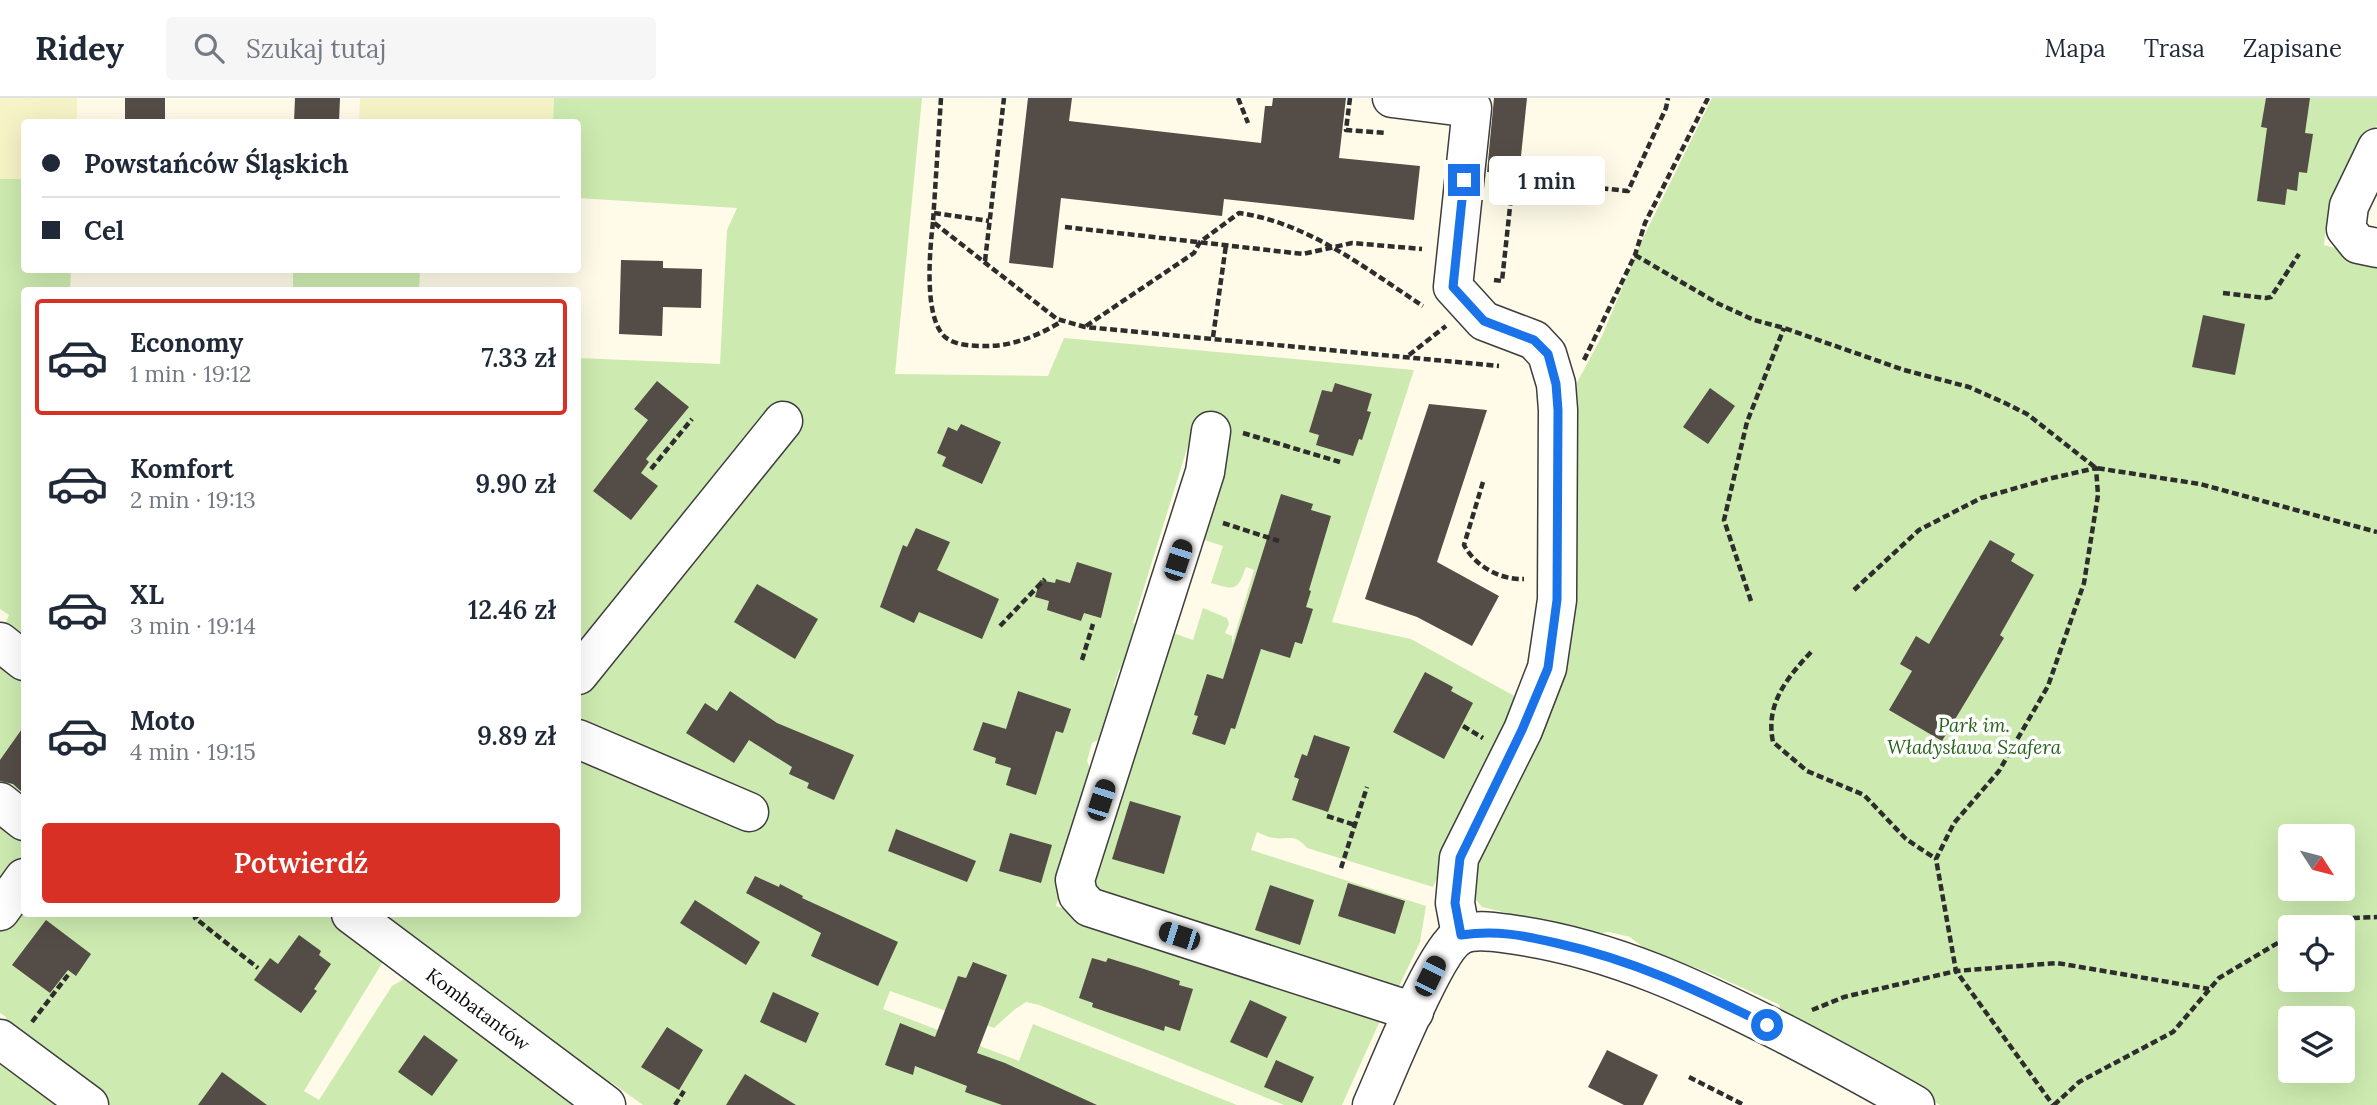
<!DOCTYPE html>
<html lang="pl">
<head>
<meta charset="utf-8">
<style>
	:root { --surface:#fff; --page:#f6f6f7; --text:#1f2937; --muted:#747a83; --line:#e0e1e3; --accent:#d93025 }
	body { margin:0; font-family:Lora,serif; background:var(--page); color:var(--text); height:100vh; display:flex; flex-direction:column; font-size:26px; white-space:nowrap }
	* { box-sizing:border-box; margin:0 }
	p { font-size:23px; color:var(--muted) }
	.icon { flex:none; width:38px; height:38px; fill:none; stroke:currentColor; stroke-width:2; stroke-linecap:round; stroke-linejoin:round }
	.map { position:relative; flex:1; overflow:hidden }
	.panel { position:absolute; left:21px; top:189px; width:560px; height:630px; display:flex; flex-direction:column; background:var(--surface); border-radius:7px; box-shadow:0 7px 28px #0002 }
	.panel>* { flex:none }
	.guide { position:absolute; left:21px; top:21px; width:560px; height:154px; border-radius:7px; box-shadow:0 7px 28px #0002; display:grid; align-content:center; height:154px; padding:0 21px; background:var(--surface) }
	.needle { width:46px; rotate:126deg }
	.controls { position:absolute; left:2278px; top:726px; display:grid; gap:14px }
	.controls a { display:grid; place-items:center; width:77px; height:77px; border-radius:7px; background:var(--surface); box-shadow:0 7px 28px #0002; font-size:35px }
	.end { position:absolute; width:32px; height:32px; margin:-16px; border:9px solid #1a73e8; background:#fff; box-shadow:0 0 0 4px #fff }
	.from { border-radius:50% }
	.bubble { position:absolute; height:49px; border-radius:7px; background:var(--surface); box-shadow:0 7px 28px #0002; font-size:23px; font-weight:600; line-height:49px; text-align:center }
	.car { position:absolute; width:21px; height:42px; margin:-21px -10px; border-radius:9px; box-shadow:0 0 5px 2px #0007; background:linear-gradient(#222 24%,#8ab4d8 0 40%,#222 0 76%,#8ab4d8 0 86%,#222 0) }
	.guide b { display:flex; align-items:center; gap:24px; height:66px; font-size:26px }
	.guide b+b { border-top:2px solid var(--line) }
	.guide i { width:18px; height:18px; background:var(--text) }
	ul { padding:12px 0 0; list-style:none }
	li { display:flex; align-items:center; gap:21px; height:116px; margin:0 14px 10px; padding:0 7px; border:4px solid transparent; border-radius:7px }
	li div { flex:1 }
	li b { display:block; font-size:26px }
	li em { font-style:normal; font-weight:600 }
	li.current { border-color:var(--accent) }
	li>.icon { width:63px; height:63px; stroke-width:1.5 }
	.cta { display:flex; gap:14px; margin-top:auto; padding:14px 21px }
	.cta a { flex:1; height:80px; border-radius:7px; background:var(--accent); color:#fff; font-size:28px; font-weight:600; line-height:80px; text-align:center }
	header { display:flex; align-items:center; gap:42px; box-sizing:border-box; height:98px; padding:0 35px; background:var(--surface); border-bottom:2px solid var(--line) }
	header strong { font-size:33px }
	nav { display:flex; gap:38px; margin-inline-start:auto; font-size:24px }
	.search { width:490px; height:63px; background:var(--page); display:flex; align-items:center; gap:18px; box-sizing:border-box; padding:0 24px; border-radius:7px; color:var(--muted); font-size:26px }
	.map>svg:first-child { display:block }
	.farmland { fill:#f6f3c7 }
	.green { fill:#cdebb0; fill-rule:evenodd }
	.building { fill:#544c46 }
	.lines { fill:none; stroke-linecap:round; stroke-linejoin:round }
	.minor-casing { stroke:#3e3e3e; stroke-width:41 }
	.path { stroke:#2d2d2d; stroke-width:4.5; stroke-dasharray:7 3.5; stroke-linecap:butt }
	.minor { stroke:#fff; stroke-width:38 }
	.route { stroke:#1a73e8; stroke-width:9 }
	.labels { text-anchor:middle; stroke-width:7; stroke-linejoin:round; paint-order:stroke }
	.park-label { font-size:19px; font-style:italic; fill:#266518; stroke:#fff }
	.street-label { font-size:19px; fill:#0b0b0b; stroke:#fff }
</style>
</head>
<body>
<header>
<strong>Ridey</strong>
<div class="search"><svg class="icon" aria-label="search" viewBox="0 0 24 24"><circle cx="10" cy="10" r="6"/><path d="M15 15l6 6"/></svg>Szukaj tutaj</div>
<nav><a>Mapa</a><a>Trasa</a><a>Zapisane</a></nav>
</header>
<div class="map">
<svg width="2377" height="1007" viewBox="0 0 2377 1007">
	<rect width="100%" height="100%" fill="#fffbe8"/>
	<!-- farmland -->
	<g class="farmland">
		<polygon points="0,0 77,0 77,24 24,24 24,81 0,81"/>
		<polygon points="360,0 554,0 553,24 359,24"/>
	</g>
	<!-- green -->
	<g class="green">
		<path d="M554,0H922L895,276L1048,278L1064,240L1414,272L1332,524L1411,541L1518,600L1433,789L1307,750C1294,735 1290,742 1274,740C1269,740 1262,736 1257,734L1251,752L1426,808L1420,844L1394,899L1094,802L1084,775L1165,532L1193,542L1203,510L1227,520L1229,526L1225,535L1232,538V546L1254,472L1246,469C1237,494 1235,492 1211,485L1223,448L1195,439L1218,389L1229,353L1226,337L1194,328L1133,525L1144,529L1134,562L1119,572L1114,588L1119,611L1111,636L1092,645L1087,663L1096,684L1056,808L1384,914L1342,1007H1284L1039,907L1026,904L1014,912L994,930L890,893L883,911L1019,963L1033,926L1237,1007H643L611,984L604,993L392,833L390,820L394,816H578V591L585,548L580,544L578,547V260L720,266L727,132L737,110L578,100V24H553Z"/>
		<path d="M1712,0H2377V27L2327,121L2324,147L2377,161V1007H1940L1777,916L1780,907L1712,876L1644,850L1630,839L1609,834L1596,836L1482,809L1476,802L1473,789L1472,747L1530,643L1566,305L1602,238L1642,142ZM2291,738H2343V791H2291ZM2291,830H2343V882H2291ZM2291,920H2343V973H2291Z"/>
		<polygon points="0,81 24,81 24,172 71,172 70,192 24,192 24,552 2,534 9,517 0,511"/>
		<polygon points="293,172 420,172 419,192 293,192"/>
		<polygon points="0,557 24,576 24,765 0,799"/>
		<polygon points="24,796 24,816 337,816 384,862 304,993 319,1002 392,888 415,875 590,1007 110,1007 6,931 6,919 0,915 0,829"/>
		<polygon points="0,964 68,1007 0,1007"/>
	</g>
	<!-- building -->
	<g class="building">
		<rect x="125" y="0" width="40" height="24"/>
		<polygon points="295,0 340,0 339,24 294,24"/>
		<polygon points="1028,0 1072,0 1069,23 1261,45 1265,8 1272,8 1273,0 1346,0 1339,60 1420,68 1414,122 1224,101 1222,118 1061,100 1053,170 1009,165"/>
		<polygon points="1494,0 1527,0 1519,77 1487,74"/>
		<polygon points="2266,0 2310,0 2305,35 2313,36 2307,75 2299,74 2297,93 2287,91 2285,107 2257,103 2267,30 2261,29"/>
		<polygon points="621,162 663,163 663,170 702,171 701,210 663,209 662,238 619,236"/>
		<polygon points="2203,217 2245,226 2235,277 2192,269"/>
		<polygon points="657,283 689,309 646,361 649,364 641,375 658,388 631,422 593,393 648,322 634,311"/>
		<polygon points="1335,285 1372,296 1367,313 1371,314 1362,342 1359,341 1353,358 1316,347 1319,337 1309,334 1322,292 1332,294"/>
		<polygon points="1710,290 1735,308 1708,346 1683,329"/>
		<polygon points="1429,306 1487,312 1437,464 1499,498 1472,548 1417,519 1365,501"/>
		<polygon points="961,326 1001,344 982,386 942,368 946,359 937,355 948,329 957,333"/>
		<polygon points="1281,396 1313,406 1311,412 1331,418 1309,492 1311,493 1306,509 1313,511 1302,546 1295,544 1290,560 1261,551 1235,631 1231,630 1225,647 1192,636 1198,618 1194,617 1207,576 1223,581"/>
		<polygon points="916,430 950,444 937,472 999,501 982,541 919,514 914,525 880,509 903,447 907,449"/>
		<polygon points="1990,442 2015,456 2011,463 2034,477 2000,537 2004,540 1942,643 1889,612 1912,573 1900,566 1916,538 1929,546"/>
		<polygon points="1077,464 1112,475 1101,520 1084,515 1081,523 1047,512 1049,503 1035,499 1040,482 1055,485 1056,481 1070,485"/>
		<polygon points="757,486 818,521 795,561 734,524"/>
		<polygon points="1425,574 1453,589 1451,593 1473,605 1444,661 1393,634"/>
		<polygon points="730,593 777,625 854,657 834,702 807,690 809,685 789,676 792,669 749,642 734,665 686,635 705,605 717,613"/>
		<polygon points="1018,593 1071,611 1063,635 1056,633 1036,697 1006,687 1011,670 995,665 996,660 973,652 983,624 1006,631"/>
		<polygon points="24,628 24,696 13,686 0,683 0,662"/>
		<polygon points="1314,637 1350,649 1328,714 1292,702 1299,681 1294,679 1302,656 1307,658"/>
		<polygon points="1130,703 1181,718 1164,776 1112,761"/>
		<polygon points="896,731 976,763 967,784 888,753"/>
		<polygon points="1010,735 1052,747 1041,785 999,773"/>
		<polygon points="755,778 779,789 780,786 803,798 802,800 898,844 878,888 811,858 821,835 746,795"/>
		<polygon points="1348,785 1405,803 1395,836 1338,818"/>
		<polygon points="1270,787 1314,802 1300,847 1255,832"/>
		<polygon points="695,802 760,844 746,867 680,825"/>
		<polygon points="46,822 91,856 76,878 68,872 50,895 12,867"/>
		<polygon points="299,837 321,853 319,857 331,866 314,891 317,893 301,915 254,882 270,860 278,866"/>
		<polygon points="1092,860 1106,864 1108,860 1144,871 1180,883 1179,887 1193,891 1180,933 1165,928 1164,933 1092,909 1093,905 1079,900"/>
		<polygon points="973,864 1007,877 977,955 1005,965 1097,1007 1002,1007 965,994 967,988 915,968 913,977 885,967 900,925 935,939 958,878 966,880"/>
		<polygon points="773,894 819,915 806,945 760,924"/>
		<polygon points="1250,902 1287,919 1267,960 1230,944"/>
		<polygon points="667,929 703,952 679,992 641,969"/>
		<polygon points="424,937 458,962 432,998 398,974"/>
		<polygon points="1607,952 1658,977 1643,1007 1624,1007 1588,989"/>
		<polygon points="1276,962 1314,979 1302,1005 1264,989"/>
		<polygon points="222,974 267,1007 198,1007"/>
		<polygon points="745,976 796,1007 726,1007"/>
	</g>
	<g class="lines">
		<!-- minor casing -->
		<g class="minor-casing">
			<g id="minor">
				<polyline points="1392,0 1472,10 1453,189 1484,223 1534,242 1547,256 1556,286 1558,312 1557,502 1547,570 1523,632 1459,760 1455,805 1461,837"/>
				<polyline points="2377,50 2349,108 2346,131 2358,146 2377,150"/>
				<polyline points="1211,333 1205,374 1075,782 1078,797 1089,809 1414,914"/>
				<polyline points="0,544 24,563"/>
				<polyline points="578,577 783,323"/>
				<polyline points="578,641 749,714"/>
				<polyline points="0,704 24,723"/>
				<polyline points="0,813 24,780"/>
				<path id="s1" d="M351,816L606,1007"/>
				<polyline points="0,941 89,1007"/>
				<path d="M1372,1007C1387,974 1434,854 1459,838C1474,829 1500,835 1516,837C1613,851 1699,892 1785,936C1829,959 1872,982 1915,1007"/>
			</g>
		</g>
		<!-- path -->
		<g class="path">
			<polyline points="941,0 933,124 1057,221 1085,229 1499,268"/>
			<polyline points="1238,0 1248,25"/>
			<polyline points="1350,0 1346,32 1387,35"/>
			<polyline points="934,115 989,123"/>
			<path d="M933,124C930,150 923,219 945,239C956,248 974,248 987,248C1013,248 1040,237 1062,223"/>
			<polyline points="1065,129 1303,156 1352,145 1422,151"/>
			<polyline points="1635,157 1719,206 1754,222 1784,230 1904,272 1969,289 2005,305 2027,316 2096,370 2200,386 2377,434"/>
			<polyline points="985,163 1004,0"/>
			<polyline points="1494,182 1502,183 1513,81 1628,93 1666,10 1668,0"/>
			<polyline points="2223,195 2266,200 2271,199 2299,156"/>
			<path d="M1086,228L1194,155L1200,144L1239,115C1309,125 1366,171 1423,208"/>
			<polyline points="1213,239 1226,147"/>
			<polyline points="1409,257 1446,228"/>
			<polyline points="1584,262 1635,157 1645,125 1708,0"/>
			<polyline points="1243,335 1340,364"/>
			<polyline points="651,371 692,321"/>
			<path d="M1483,384L1464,447C1475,468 1500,482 1524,481"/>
			<polyline points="1223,425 1279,443"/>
			<polyline points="1854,492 1919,432 1981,400 2048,381 2096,370 2098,397 2084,485 2048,588 1999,673 1954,725 1936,761 1956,873 2053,1007"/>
			<polyline points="1751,503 1724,422 1747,324 1784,230"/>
			<polyline points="1000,528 1045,481"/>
			<path d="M1811,554C1787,580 1765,606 1773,644L1807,673L1864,697L1906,741L1936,761"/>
			<polyline points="1082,562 1093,526"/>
			<polyline points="1463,628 1483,640"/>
			<polyline points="1327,718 1355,727"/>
			<polyline points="1341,770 1367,689"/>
			<polyline points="199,816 195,820 258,870"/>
			<polyline points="2323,830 2352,820 2377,819"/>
			<polyline points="1812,912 1844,899 1956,873 2057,865 2209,891"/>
			<polyline points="32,924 68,877"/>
			<polyline points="1689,979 1744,1007"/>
			<polyline points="675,1007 684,993"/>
			<polyline points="2054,1007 2079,984 2173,934 2219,880 2291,837"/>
		</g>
		<!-- minor -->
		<use href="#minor" class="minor"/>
	</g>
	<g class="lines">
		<!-- route -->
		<path class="route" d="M1464,82L1453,189L1484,223L1534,242L1548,256L1556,286L1558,312L1557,502L1548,570L1522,632L1460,760L1455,805L1461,837C1496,832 1522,837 1556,845C1633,862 1697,892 1767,927"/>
	</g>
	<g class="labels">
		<!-- park labels -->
		<g class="park-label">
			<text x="1974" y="634">Park im.<tspan x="1974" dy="22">Władysława Szafera</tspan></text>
		</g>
		<!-- street labels -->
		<g class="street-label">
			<text dy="7" stroke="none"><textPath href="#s1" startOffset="159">Kombatantów</textPath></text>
		</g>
	</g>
</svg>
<div class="controls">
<a><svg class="needle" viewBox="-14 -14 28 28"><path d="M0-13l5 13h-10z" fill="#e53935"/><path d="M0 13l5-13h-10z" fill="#747a83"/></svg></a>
<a><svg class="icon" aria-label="locate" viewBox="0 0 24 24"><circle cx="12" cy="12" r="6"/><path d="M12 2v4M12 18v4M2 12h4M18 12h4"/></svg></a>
<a><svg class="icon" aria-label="layers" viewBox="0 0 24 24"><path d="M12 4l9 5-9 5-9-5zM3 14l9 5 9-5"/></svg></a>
</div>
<i class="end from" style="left:1767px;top:927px"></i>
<i class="end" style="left:1464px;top:82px"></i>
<div class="bubble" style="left:1489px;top:58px;width:116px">1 min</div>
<i class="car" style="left:1178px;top:462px;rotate:18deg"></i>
<i class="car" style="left:1101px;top:702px;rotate:18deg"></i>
<i class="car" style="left:1179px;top:838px;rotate:288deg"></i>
<i class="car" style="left:1430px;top:878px;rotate:26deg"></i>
<div class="guide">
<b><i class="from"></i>Powstańców Śląskich</b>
<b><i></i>Cel</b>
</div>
<section class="panel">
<ul>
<li class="current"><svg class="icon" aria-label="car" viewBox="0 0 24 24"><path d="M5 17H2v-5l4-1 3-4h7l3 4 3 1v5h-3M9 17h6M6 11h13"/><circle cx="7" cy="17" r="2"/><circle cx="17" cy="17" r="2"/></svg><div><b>Economy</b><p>1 min · 19:12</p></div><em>7.33 zł</em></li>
<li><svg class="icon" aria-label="car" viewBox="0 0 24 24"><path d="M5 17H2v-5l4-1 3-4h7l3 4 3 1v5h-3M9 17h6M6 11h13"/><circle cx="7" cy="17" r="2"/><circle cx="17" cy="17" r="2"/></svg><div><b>Komfort</b><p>2 min · 19:13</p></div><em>9.90 zł</em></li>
<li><svg class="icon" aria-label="car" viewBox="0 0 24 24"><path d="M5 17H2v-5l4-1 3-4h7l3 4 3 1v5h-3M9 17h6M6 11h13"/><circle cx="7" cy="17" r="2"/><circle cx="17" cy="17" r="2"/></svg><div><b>XL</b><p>3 min · 19:14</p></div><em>12.46 zł</em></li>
<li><svg class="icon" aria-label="car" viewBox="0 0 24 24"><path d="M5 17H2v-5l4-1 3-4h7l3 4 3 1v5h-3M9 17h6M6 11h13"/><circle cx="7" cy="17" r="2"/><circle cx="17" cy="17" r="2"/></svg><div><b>Moto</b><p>4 min · 19:15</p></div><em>9.89 zł</em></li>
</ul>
<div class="cta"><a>Potwierdź</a></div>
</section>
</div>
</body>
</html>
